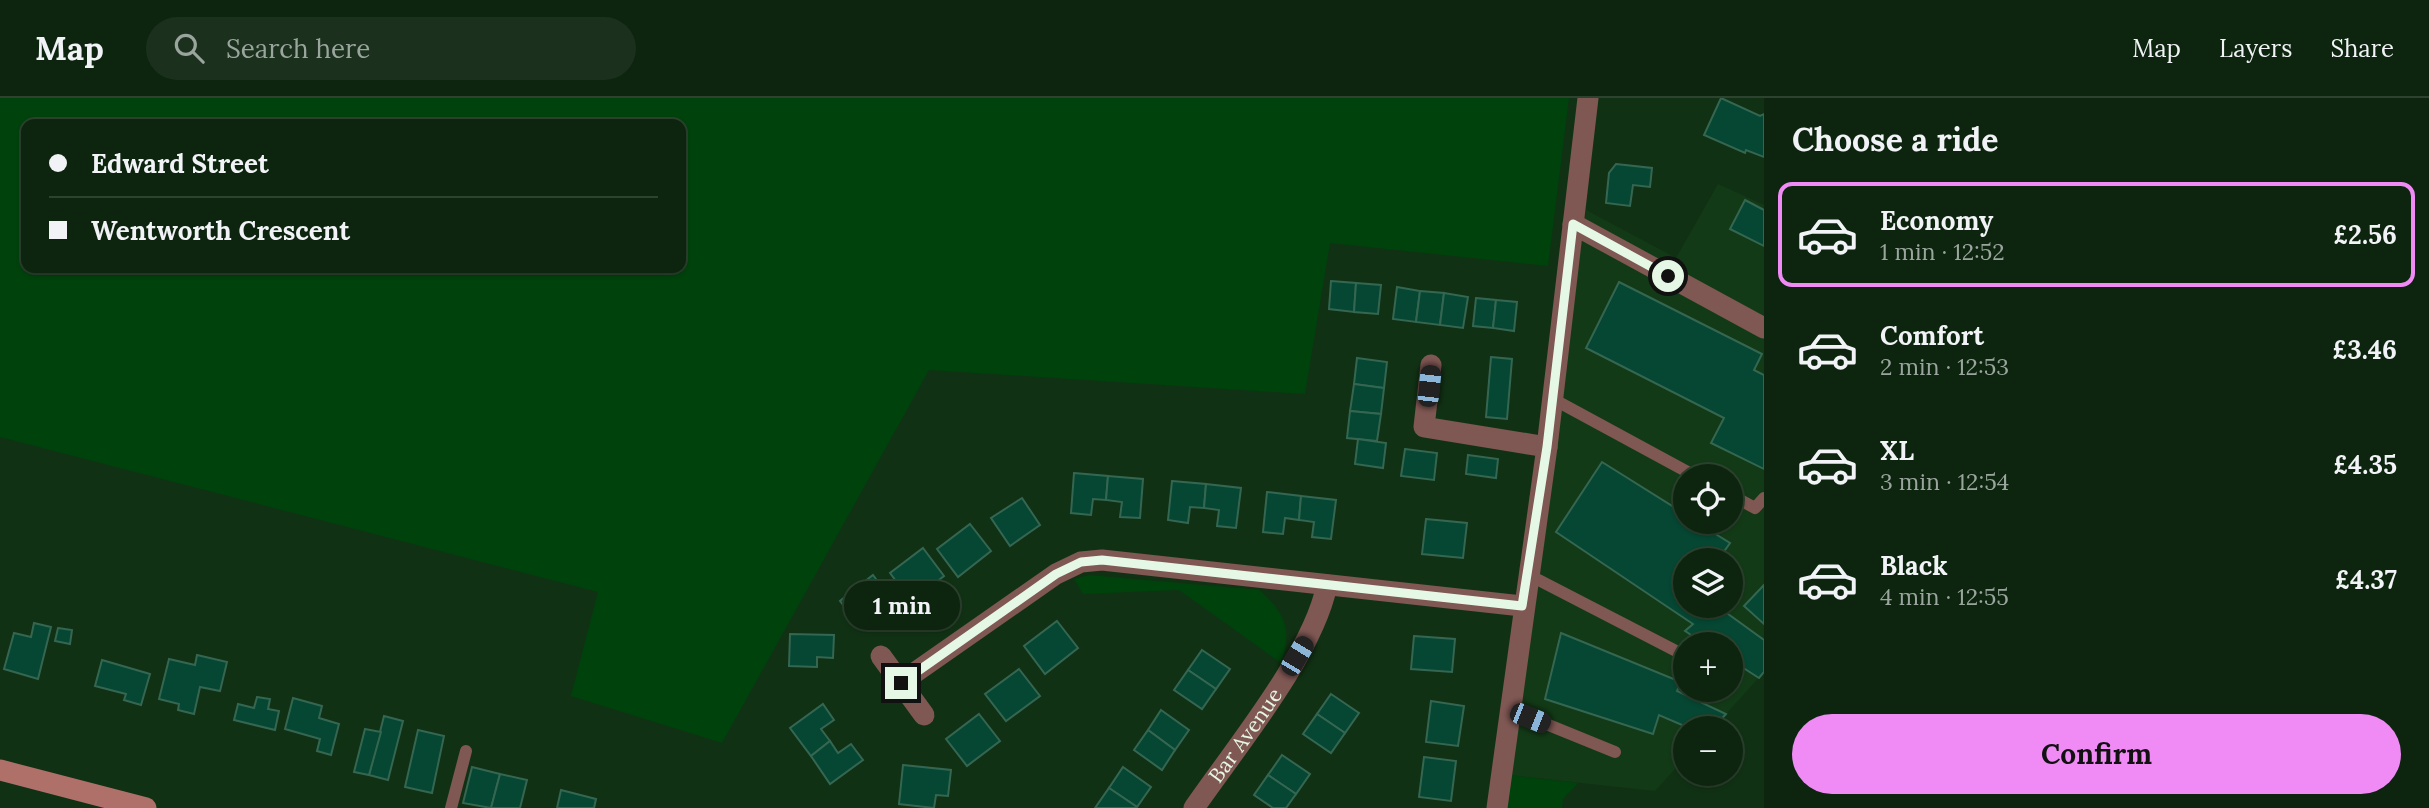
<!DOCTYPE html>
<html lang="en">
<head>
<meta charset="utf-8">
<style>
	:root { --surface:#0d250f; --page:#1b311d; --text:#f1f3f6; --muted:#9aa59e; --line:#2d422f; --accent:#f08bf6 }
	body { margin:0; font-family:Lora,serif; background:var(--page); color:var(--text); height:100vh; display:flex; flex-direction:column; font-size:26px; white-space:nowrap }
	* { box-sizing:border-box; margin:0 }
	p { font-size:23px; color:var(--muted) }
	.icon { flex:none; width:38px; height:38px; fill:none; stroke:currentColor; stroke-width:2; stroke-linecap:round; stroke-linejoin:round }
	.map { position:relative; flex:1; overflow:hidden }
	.side { display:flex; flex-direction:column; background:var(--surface); width:665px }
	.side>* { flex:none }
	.guide { position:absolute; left:21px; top:21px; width:665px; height:154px; border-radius:14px; box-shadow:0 2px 5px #0004,0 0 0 2px var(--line); display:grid; align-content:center; height:154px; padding:0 28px; background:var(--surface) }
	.controls { position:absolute; left:1673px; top:366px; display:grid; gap:14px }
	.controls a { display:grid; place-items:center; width:70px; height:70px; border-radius:50%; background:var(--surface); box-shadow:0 2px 5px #0004,0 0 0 2px var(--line); font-size:35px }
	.end { position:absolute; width:32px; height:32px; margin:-16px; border:9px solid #e5f8e5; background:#111; box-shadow:0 0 0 4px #111 }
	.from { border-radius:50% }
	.bubble { position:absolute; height:49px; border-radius:24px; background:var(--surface); box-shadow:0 2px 5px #0004,0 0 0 2px var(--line); font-size:23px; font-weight:800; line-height:49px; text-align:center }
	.car { position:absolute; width:21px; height:42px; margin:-21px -10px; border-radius:9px; box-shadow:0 0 5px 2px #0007; background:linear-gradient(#222 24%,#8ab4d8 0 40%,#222 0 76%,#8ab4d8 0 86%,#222 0) }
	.guide b { display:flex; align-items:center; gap:24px; height:66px; font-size:26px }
	.guide b+b { border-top:2px solid var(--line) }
	.guide i { width:18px; height:18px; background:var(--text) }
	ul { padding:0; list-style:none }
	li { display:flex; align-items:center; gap:21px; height:105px; margin:0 14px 10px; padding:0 14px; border:4px solid transparent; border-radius:14px }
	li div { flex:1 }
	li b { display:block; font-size:26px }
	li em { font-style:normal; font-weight:800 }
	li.on { border-color:var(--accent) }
	li>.icon { width:63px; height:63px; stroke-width:1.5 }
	h2 { padding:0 28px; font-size:32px; line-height:84px }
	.cta { display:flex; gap:14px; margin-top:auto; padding:14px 28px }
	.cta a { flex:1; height:80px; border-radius:42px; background:var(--accent); color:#111; font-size:28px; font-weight:800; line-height:80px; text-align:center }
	header { display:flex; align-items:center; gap:42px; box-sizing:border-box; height:98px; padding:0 35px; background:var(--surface); border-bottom:2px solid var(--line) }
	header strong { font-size:33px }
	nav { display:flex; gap:38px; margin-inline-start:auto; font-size:24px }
	.search { width:490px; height:63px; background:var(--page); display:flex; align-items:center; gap:18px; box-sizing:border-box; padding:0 24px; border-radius:38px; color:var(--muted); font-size:26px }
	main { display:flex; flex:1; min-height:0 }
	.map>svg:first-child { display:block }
	.built { fill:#133a17; fill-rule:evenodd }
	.green { fill:#00420c; fill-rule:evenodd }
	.building { fill:#054732; stroke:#356652; stroke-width:2 }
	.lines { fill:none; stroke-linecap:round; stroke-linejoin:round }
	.lane { stroke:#7f5753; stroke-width:12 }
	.street { stroke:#7f5753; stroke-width:21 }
	.secondary { stroke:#af706a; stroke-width:21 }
	.route { stroke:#e5f8e5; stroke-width:9 }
	.labels { text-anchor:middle; stroke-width:5; stroke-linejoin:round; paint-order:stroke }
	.street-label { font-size:21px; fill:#e5f8e5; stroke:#081609 }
</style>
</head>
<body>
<header>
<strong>Map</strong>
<div class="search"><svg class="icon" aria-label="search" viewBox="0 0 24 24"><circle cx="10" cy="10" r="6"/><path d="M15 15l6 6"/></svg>Search here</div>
<nav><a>Map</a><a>Layers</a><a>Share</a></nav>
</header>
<main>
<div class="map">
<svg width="1764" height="710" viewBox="0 0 1764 710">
	<rect width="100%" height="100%" fill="#113114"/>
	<!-- built -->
	<path class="built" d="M1718,86L1764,107V574L1713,630H1685V660L1655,693L1509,677L1586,112L1676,160ZM1685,378H1731V424H1685ZM1685,462H1731V508H1685ZM1685,546H1731V592H1685Z"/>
	<!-- green -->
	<g class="green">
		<path d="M0,0H1569L1548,168L1330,145L1305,296L929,272L722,645L571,598L598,494L0,339ZM26,26H681V170H26Z"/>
		<path d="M1089,477L1259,492C1285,514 1293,533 1281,565L1179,492L1083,496L1074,481Z"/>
		<polygon points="1509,677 1578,685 1563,701 1562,710 1507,710"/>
	</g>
	<!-- building -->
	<g class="building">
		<polygon points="1721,0 1760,18 1764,16 1764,59 1746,52 1745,55 1704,37"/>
		<polygon points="1616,66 1652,70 1650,89 1633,87 1630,108 1606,105 1609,75"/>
		<polygon points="1745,102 1764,112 1764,148 1730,131"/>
		<polygon points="1331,183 1356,185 1354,214 1329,211"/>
		<polygon points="1619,184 1762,256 1754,272 1764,277 1764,371 1711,345 1724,320 1586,250"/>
		<polygon points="1356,185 1381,187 1378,216 1354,214"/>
		<polygon points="1397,189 1420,193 1416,224 1393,221"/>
		<polygon points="1420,193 1444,195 1440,227 1416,224"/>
		<polygon points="1444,195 1468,199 1463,230 1440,227"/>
		<polygon points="1476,200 1496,202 1493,230 1473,228"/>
		<polygon points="1496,202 1517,204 1514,233 1493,230"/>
		<polygon points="1491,259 1512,261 1507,321 1486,319"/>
		<polygon points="1357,260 1387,264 1384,290 1354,286"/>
		<polygon points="1354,286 1384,290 1381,316 1350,313"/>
		<polygon points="1350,313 1381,316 1377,343 1347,340"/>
		<polygon points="1358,341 1386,345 1383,370 1355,366"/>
		<polygon points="1405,351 1437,355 1434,382 1401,378"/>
		<polygon points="1468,357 1498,361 1496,380 1466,376"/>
		<polygon points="1602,364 1685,416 1685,424 1696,424 1730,445 1718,462 1685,462 1685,508 1717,508 1764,542 1764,574 1759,580 1731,562 1731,546 1705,546 1685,533 1693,526 1556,434"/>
		<polygon points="1074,375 1108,378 1106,402 1093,401 1091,417 1071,415"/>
		<polygon points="1108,378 1143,381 1140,420 1120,419 1122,404 1106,402"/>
		<polygon points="1172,383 1206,386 1204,410 1190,409 1188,425 1168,422"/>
		<polygon points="1206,386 1241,390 1236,430 1217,428 1219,412 1204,410"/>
		<polygon points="1267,394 1301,398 1299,422 1285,420 1283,436 1263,434"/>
		<polygon points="1301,398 1336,402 1331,441 1312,439 1314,424 1299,422"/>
		<polygon points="1022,400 1040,427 1010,448 991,420"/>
		<polygon points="1426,421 1467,425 1463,460 1422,456"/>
		<polygon points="970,426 991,453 958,479 937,451"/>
		<polygon points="923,450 944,478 911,503 890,475"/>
		<polygon points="873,477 894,505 861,530 840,503"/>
		<polygon points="1764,487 1764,526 1744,508"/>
		<polygon points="1057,523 1078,550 1045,576 1024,548"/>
		<polygon points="34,525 51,529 38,581 4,571 14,535 31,539"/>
		<polygon points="58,530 72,532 70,546 55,543"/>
		<polygon points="1561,535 1681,584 1677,593 1726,616 1713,630 1689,630 1659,617 1653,636 1545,601"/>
		<polygon points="790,536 834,537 833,560 817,559 817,569 789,568"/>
		<polygon points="1414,538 1455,541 1452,574 1411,571"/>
		<polygon points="1202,552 1230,571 1216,591 1188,572"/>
		<polygon points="197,557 227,564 220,593 200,589 194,616 178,612 179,606 159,601 169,561 195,567"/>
		<polygon points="102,562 150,576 141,607 124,602 126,596 95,588"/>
		<polygon points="1019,571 1040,598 1006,623 985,596"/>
		<polygon points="1188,572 1216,591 1202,611 1174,592"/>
		<polygon points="1331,596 1359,615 1345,635 1317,616"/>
		<polygon points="257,599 270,601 268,611 279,613 275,632 234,622 238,606 254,610"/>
		<polygon points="293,600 322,608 319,620 339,626 331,657 317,653 320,641 285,631"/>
		<polygon points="1431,603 1464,608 1458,648 1426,644"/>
		<polygon points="823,606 834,622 821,631 830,643 811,658 790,630"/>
		<polygon points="1161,612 1189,632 1175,652 1148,632"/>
		<polygon points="979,616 1000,643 967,668 946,641"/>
		<polygon points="1317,616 1345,635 1331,655 1303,636"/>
		<polygon points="384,618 403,623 388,682 369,677"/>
		<polygon points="365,631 381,634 369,677 354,674"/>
		<polygon points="418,632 444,638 432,695 405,689"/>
		<polygon points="1148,632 1175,652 1162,672 1134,652"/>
		<polygon points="830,643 838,655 851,646 863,662 830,686 811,658"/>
		<polygon points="1282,657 1310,676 1296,696 1268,677"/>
		<polygon points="1424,659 1456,663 1451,703 1419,699"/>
		<polygon points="903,667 951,672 948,698 936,697 934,710 899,706"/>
		<polygon points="472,669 500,676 491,710 463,705"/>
		<polygon points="1123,669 1151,689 1137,709 1109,690"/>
		<polygon points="500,676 527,682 520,710 491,710"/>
		<polygon points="1268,677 1296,696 1286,710 1273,710 1254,697"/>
		<polygon points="1109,690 1137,709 1136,710 1095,710"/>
		<polygon points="561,692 596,701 594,710 557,710"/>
	</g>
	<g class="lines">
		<!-- lane -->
		<g class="lane">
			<polyline points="1553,301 1695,378"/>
			<polyline points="1731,397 1755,410 1764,400"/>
			<polyline points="1527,476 1678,554"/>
			<polyline points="1509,611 1615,654"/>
			<polyline points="451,710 466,653"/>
		</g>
		<!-- street -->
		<g class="street">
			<polyline points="1573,126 1764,230"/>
			<polyline points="1431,267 1424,329 1547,349"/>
			<polyline points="881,558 924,617"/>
			<polyline points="900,585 1056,476 1081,464 1102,462 1522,508"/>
			<path id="s1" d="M1194,710C1236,649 1312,558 1327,487"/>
			<polyline points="1497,710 1547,349 1588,0"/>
		</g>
		<!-- secondary -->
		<polyline class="secondary" points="0,672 146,710"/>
	</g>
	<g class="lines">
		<!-- route -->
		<polyline class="route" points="901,585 1056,476 1081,464 1102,462 1522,508 1547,349 1573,126 1668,178"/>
	</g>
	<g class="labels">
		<!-- street labels -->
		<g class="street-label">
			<text dy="7" stroke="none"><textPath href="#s1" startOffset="89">Bar Avenue</textPath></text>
		</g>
	</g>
</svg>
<div class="controls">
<a><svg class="icon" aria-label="locate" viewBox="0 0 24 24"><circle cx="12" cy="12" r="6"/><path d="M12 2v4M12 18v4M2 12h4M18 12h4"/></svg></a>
<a><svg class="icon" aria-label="layers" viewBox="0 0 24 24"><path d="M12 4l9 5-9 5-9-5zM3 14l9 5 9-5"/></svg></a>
<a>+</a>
<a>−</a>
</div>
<i class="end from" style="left:1668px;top:178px"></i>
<i class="end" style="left:901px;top:585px"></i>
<div class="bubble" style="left:844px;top:483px;width:116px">1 min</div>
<i class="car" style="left:1429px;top:288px;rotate:6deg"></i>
<i class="car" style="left:1297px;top:558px;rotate:31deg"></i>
<i class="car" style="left:1530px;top:620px;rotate:112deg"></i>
<div class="guide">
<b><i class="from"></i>Edward Street</b>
<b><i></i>Wentworth Crescent</b>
</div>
</div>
<section class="side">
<h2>Choose a ride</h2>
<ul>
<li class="on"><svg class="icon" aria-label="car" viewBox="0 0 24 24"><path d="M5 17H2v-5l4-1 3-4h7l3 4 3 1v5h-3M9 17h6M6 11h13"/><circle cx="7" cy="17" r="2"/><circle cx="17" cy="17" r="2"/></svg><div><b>Economy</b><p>1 min · 12:52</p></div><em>£2.56</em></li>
<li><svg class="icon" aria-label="car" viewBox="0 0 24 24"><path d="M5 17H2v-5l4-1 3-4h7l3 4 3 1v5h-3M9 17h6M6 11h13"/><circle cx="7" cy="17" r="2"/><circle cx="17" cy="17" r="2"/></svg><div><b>Comfort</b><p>2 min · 12:53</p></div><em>£3.46</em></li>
<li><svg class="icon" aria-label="car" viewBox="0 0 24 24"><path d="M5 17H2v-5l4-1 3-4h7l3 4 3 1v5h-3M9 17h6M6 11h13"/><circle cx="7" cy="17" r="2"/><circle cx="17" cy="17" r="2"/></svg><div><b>XL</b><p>3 min · 12:54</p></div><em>£4.35</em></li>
<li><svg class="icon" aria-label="car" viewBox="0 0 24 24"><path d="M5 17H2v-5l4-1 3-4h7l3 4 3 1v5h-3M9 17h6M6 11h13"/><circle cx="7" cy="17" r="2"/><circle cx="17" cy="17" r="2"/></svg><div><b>Black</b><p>4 min · 12:55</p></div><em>£4.37</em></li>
</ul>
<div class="cta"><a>Confirm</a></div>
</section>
</main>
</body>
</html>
